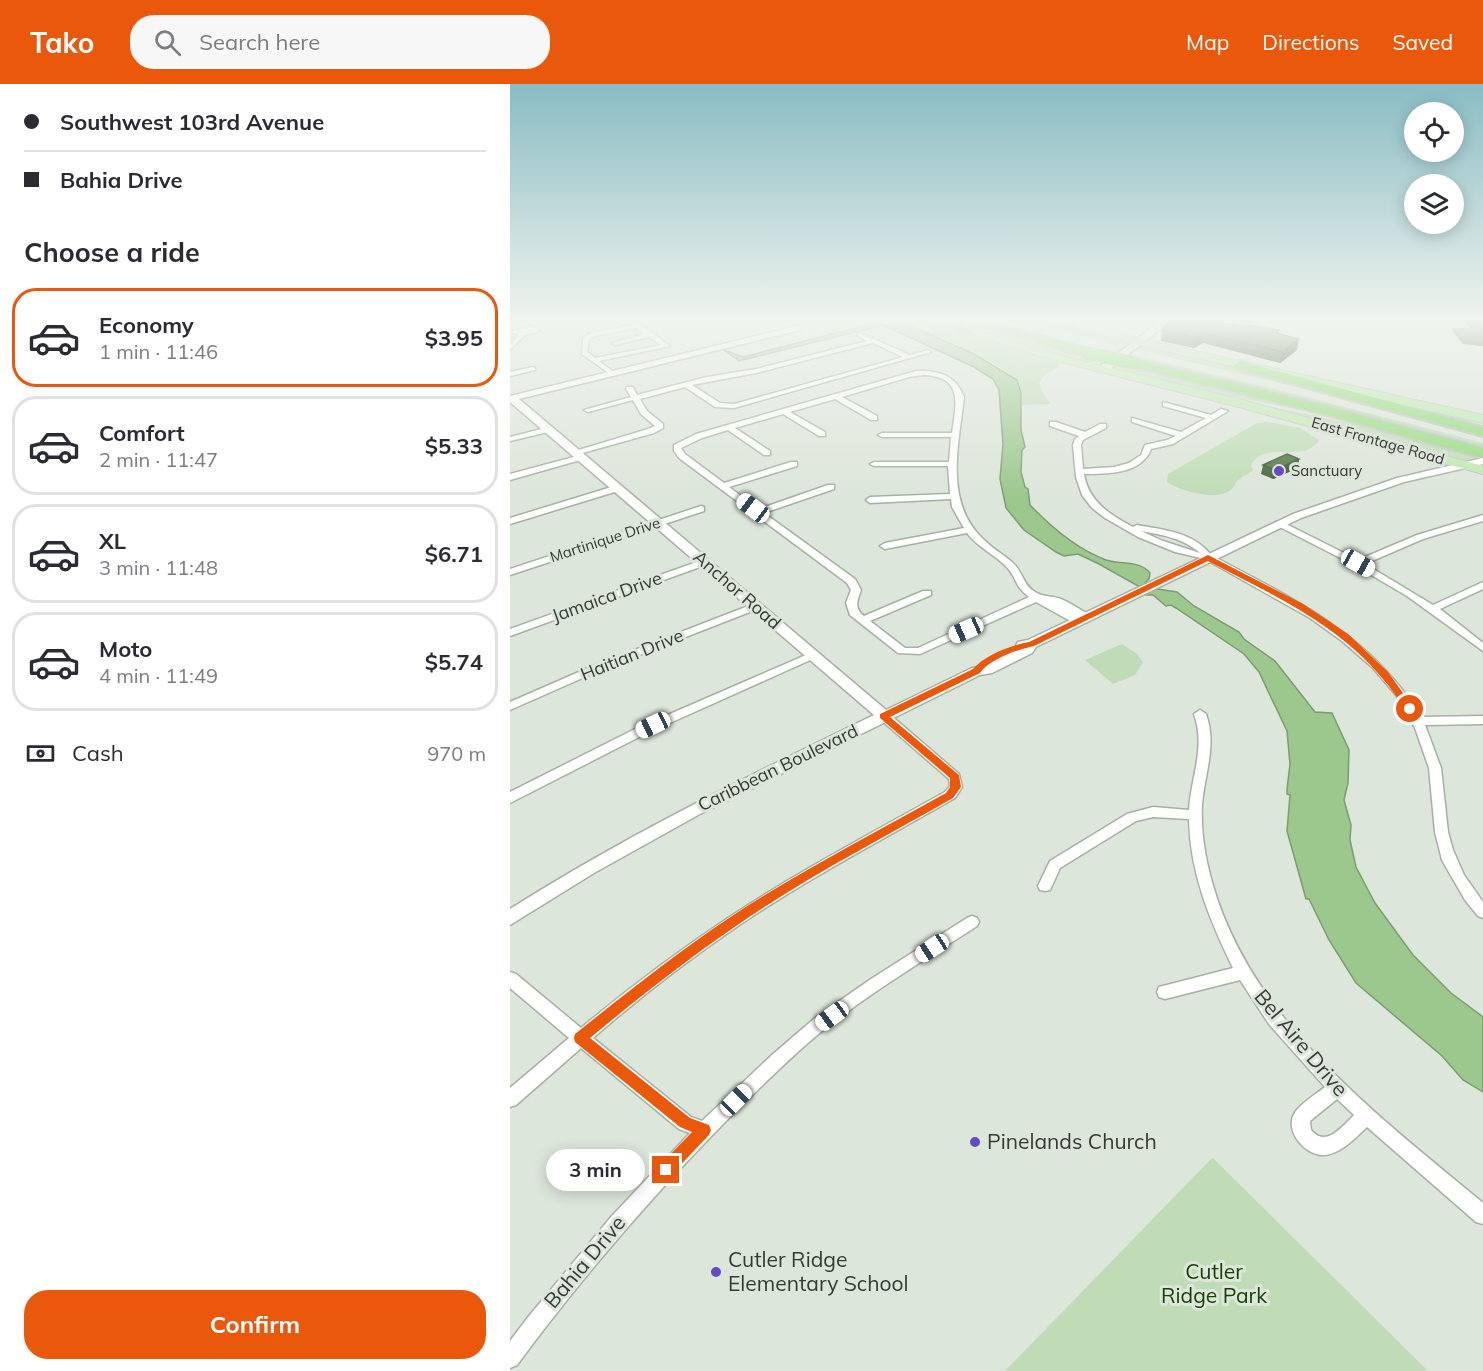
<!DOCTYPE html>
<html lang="en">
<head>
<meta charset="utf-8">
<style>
	:root { --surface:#fff; --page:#f7f7f7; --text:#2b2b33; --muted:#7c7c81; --line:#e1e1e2; --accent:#ea580c }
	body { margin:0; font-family:Mulish,sans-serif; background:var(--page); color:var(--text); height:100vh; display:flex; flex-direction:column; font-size:22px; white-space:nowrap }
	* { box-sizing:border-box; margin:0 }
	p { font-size:20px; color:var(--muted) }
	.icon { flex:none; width:33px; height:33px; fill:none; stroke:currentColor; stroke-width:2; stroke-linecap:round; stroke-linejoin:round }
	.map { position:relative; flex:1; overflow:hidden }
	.drawer { display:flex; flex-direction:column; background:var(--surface); width:510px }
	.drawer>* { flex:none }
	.hud { display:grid; align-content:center; height:132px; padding:0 24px; background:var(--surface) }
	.buttons { position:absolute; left:894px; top:18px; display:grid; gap:12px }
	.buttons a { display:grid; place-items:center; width:60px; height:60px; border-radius:50%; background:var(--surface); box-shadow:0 3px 15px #0003; font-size:30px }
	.end { position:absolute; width:27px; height:27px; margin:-14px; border:8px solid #ea580c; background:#fff; box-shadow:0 0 0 3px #fff }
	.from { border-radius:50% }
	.bubble { position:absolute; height:42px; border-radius:21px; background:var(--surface); box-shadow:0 3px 15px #0003; font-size:20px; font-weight:700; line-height:42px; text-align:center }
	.car { position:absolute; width:18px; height:36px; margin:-18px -9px; border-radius:8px; box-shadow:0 0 4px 2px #0007; background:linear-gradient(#fff 24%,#345 0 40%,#fff 0 76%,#345 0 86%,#fff 0) }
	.hud b { display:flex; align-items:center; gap:21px; height:57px; font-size:22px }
	.hud b+b { border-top:2px solid var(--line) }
	.hud i { width:15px; height:15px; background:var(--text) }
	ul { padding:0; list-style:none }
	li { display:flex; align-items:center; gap:18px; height:99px; margin:0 12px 9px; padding:0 12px; border:3px solid var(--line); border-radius:24px }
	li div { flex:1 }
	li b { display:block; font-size:22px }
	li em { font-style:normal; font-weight:700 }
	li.active { border-color:var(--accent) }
	li>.icon { width:54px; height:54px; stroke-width:1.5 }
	h2 { padding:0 24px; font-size:27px; line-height:72px }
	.pay { display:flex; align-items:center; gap:15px; height:66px; padding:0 24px; font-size:22px }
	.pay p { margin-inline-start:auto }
	.button { display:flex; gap:12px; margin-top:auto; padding:12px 24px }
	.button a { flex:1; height:69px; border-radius:24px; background:var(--accent); color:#fff; font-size:24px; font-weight:700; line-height:69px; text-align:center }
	header { display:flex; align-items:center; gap:36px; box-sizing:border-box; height:84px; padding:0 30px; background:var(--accent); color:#fff }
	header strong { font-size:28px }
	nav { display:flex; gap:33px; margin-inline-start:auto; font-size:21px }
	.search { width:420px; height:54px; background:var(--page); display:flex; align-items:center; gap:15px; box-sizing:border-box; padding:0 21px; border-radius:24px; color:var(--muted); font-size:22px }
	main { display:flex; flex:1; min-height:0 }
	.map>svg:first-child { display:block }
	.green { fill:#bfdcb6 }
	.water { fill:#9cc78d; stroke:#7d9c73; stroke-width:1.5 }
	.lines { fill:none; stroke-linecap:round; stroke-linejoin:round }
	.minor-casing { stroke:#a7b0a4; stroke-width:3 }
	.tertiary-casing { stroke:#a7b0a4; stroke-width:3 }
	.secondary-casing { stroke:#a7b0a4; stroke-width:3 }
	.primary-casing { stroke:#c3c4c2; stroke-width:2 }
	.motorway-casing { stroke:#c3c4c2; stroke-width:4 }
	.minor { fill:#fff; fill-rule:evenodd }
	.tertiary { fill:#fff; fill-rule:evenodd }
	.secondary { fill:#dff4d7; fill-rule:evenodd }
	.primary { fill:#bfe9b0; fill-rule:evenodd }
	.motorway { fill:#95da7b; fill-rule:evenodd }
	.motorway-bridge-casing { stroke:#c3c4c2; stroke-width:14; stroke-linecap:butt }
	.motorway-bridge { stroke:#95da7b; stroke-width:13 }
	.wall { fill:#406234 }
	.shaded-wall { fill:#34502a }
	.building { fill:#4b723c; stroke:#34502a; stroke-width:1.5 }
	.route { fill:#ea580c }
	.poi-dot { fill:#644bc4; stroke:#dde6da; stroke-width:2 }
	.labels { text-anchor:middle; stroke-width:6; stroke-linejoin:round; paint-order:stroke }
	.far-street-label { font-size:15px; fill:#363935; stroke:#dde6da }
	.far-poi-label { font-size:15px; fill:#363935; stroke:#dde6da; text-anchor:start }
	.street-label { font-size:18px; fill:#363935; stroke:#dde6da }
	.near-street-label { font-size:21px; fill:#363935; stroke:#dde6da }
	.near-poi-label { font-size:21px; fill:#363935; stroke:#dde6da; text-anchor:start }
	.near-park-label { font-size:21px; fill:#1a4105; stroke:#dde6da }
</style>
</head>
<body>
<header>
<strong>Tako</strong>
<div class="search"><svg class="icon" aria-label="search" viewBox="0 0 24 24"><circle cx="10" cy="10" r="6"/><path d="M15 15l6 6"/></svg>Search here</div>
<nav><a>Map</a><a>Directions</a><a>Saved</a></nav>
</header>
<main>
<section class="drawer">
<div class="hud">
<b><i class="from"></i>Southwest 103rd Avenue</b>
<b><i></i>Bahia Drive</b>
</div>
<h2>Choose a ride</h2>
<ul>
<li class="active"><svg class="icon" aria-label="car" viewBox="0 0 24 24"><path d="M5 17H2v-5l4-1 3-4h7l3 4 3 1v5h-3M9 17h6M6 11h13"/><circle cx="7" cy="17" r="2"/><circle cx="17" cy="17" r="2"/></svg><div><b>Economy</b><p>1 min · 11:46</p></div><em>$3.95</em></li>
<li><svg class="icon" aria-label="car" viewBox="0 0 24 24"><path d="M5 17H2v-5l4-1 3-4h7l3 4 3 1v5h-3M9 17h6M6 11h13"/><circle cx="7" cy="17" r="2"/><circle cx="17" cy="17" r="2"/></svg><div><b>Comfort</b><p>2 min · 11:47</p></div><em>$5.33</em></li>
<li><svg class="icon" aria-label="car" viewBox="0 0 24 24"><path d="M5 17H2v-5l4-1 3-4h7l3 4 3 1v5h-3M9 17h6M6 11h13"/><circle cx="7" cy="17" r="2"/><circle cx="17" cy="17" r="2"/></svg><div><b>XL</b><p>3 min · 11:48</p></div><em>$6.71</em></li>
<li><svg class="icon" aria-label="car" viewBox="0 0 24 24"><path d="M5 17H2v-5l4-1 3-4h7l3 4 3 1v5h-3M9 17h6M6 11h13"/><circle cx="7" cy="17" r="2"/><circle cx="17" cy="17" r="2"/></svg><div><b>Moto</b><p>4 min · 11:49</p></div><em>$5.74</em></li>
</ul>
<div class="pay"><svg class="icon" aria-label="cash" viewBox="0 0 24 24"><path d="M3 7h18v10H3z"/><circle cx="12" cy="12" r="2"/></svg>Cash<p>970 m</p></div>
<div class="button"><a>Confirm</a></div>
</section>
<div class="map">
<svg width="973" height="1287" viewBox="0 0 973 1287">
	<rect width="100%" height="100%" fill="#dde6da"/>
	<!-- green -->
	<g class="green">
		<path d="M383,234H413L548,276L550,282L533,293L529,299L534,311L541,320L512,321C511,313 510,301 505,295C492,278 407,244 383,234Z"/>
		<path d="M429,234H444L528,260L589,274L581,279C530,267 479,252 429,234Z"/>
		<polygon points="502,234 524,234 613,256 607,261"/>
		<polygon points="630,262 715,279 855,319 625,265"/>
		<polygon points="619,270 801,314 973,359 973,363 840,327 614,273"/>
		<polygon points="608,278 839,336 692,306 601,283"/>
		<polygon points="748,320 872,346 973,373 951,377 745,321"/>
		<path d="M757,338L790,344L809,356C795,381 753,355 741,381L743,386C739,390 735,391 731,394C726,397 725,402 722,405C708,418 670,407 657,398L658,390L747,339Z"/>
		<polygon points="612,560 626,569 633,578 625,591 603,600 575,576"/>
		<polygon points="702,1074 703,1074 918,1287 495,1287"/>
	</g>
	<!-- water -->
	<path class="water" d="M361,234H383L464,270L507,296L511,309V346L515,363L512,366L511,388L515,403L518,405L520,421C541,443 567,465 596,476C611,481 630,476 640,489L639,495L635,499L647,505L667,508L684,522L729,548L734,555L765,577L805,628L822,629L839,666L838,699L834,716L841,741L840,756L846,783L865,819L903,871L941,909L973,933V1008L953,996L932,972L846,899L819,856L799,815H796L777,747L780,711L777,710V705L780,680L777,647L749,588L734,570L666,524L661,521L656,522L643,511H636L630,503L589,480L568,470L554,472L546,468L514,446L496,424L490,395L493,360L489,306L483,295L464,283L373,241L229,277L212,265L233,273L368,238Z"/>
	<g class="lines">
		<!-- minor casing -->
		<g class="minor-casing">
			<g id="minor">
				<path d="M116,234H122L160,262L89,277L105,289V291L103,292L72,270L73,254L81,249L121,241L116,237ZM126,244L134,250L102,259L105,261L139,253L151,261L85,274L77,268L79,255L85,252Z"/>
				<polygon points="21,242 30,247 15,251 0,266 0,260 9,251 3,249 3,247"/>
				<path d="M350,249L400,271L418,266L421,268L224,324L205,323L175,303L130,315L137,327L153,340V344L144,349L69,370L62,368L138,345L145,342L131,330L123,316L78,328L74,326L121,313L116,305L117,303H123L127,311L197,293L246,285L357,257L348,252V250ZM363,259L393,273L224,320L210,319L182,301L246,289Z"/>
				<polygon points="23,283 25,284 25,286 0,292 0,288"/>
				<path d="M406,287C428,286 446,291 454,313C449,359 434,416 471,453C480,463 493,470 503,479C513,488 513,501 525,508C532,513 543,512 551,515C561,519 570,526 580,531L581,533L580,535H572V539H564L526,518L410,570L388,569L340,531L336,519L341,506L337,499L169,374L164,367V361L186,350ZM414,291C454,293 446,320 442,349H372L368,351L372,353H441L439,378H364L360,380L364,382H438L440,410L360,413L356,416L360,419L441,415L442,423L454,444L375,459L370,462L375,465L457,449C469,465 490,473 500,487C508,498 505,502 519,513L408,564H395L360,537L421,511V507H413L354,532C344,524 347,517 351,506L345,495L254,429L324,405V401H318L249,425L219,403L287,382V378H281L214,399L175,370L171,364L192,354L218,346L254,371H260V367L225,344L273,330L309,352H315V348L280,328L325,315L361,336H367V332L332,313L399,293Z"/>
				<path d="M653,318L701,331L711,325L718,327L663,360L641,365C632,390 597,390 574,390C578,417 600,431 623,443L627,441C654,446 683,448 701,471C783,515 862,551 911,633L973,632V640L915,641L931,684L938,748L943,766L954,791L973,818V834L968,832L955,816L932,776L925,748L919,684L905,644L886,611L862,583L832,557L800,534L695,475L665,468L628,453L595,434L582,424L572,411L566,393L563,361L565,355L569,352L540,342V338H546L575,348L590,340H596V344L573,356L571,361L573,385L604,383L619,379L631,371L635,361L657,356L666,352L622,338V334L671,348L696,334L653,322ZM631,447C652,451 673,454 690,469L653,457Z"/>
				<polygon points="39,343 43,345 42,347 0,357 0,353"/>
				<polygon points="71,371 74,371 74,375 0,396 0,390"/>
				<polygon points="108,401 112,404 111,406 0,440 0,434"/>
				<polygon points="191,422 194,423 194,427 0,491 0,485"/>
				<polygon points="973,431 973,437 913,455 855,480 923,521 973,498 973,505 930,525 973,559 973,567 897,512 846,482 764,440 766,438 772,438 848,476 907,451"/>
				<polygon points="195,475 198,476 198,480 0,552 0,545"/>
				<polygon points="246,519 250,520 251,522 250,524 86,588 0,626 0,618 78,584"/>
				<polygon points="303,568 307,569 308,571 307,573 131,652 0,719 0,708 123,646"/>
				<path d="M690,626L696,630C707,661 695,688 692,720C691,739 693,759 697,778C729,928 861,1026 973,1119V1140L966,1138L857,1043C845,1054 831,1070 814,1071C795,1072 772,1045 786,1027C793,1018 806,1010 815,1003L759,940L730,896L655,915L649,913L647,908L649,903L723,884C700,837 680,789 679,735L643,733L626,737L550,784L540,806L535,807L530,806L528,802L540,777L617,730L643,723L679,726C681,693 696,663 684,630ZM827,1015L844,1031C832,1043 816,1064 801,1046L800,1037Z"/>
				<path d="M374,628L378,629L449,690L452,703L445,714C372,756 297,795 228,842C178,876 129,914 83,954L181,1033L192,1037L262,971L305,934L361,895L457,834L462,832L467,834L469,838L467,842C413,877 356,911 306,952C276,977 248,1006 220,1033C143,1111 72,1193 7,1281L0,1284V1257L19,1232L101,1133L180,1049L169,1045L71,964L6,1021L0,1023V1004L59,954L0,904V888L6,890L71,944C118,905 167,868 218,834C287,788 362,749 435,708L440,702L439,695L370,635L368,632Z"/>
			</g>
		</g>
		<!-- tertiary casing -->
		<g class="tertiary-casing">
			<path id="tertiary" d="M287,242L291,244L290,246L9,315L376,626L462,584L474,582L510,564L506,561L508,558L518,556L783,430L887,394L973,374V380L894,398L791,434L526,563L522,569L482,589L470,591L188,731L84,789L0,841V825C118,750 239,692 364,631L0,318V312Z"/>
		</g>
		<!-- secondary casing -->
		<g class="secondary-casing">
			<polygon id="secondary" points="655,234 665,234 597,287 589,287 589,283"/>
		</g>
		<!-- primary casing -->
		<g class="primary-casing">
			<g id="primary">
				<polygon points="411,234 427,234 551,272 733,316 973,382 973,390 725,322 543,276"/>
				<path d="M549,234L588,245C593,239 639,234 650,234L623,244L596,247L973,331V339L615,258L535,235Z"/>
			</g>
		</g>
		<!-- motorway casing -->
		<g class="motorway-casing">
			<g id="motorway">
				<polygon points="421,234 437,234 464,248 458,252 454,251"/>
				<polygon points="446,234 466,234 581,266 583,269 581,272 573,272"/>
				<polygon points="523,234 546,234 564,239 566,241 560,245"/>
				<polygon points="624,275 817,322 973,364 973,374 807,328 619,282 618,279"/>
				<polygon points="730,277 973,343 973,352 725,284 724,281"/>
			</g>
		</g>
		<!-- minor -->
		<use href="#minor" class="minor"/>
		<!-- tertiary -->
		<use href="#tertiary" class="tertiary"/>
		<!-- secondary -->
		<use href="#secondary" class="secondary"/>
		<!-- primary -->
		<use href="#primary" class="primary"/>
		<!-- motorway -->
		<use href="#motorway" class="motorway"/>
		<!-- motorway-bridge casing -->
		<g class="motorway-bridge-casing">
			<polyline id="motorway-bridge" points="577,269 624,279"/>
		</g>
		<!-- motorway-bridge -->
		<use href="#motorway-bridge" class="motorway-bridge"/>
	</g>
	<!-- wall -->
	<g class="wall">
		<polygon points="665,234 703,234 700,236 734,243 769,246 769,249 787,266 770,279 693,259 684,264 651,257 652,246"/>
		<polygon points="859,234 909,234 908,236 860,236"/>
		<polygon points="951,234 973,234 973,262 953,260 943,248 943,245 961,245"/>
		<polygon points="789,375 788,384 763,395 751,390 753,381"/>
	</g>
	<!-- shaded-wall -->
	<g class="shaded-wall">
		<polygon points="694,249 693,259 684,264 686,254"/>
		<polygon points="789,255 787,266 770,279 772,268"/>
		<polygon points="789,375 788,384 763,395 765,386"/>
	</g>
	<!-- building -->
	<g class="building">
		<polygon points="665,234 691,234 734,243 737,241 769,246 766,249 789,255 772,268 694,249 686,254 652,246 657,239"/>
		<polygon points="954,234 973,234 973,259 954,257 943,245 964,245"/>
		<polygon points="777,370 789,375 765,386 753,381"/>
	</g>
	<!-- sky -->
	<linearGradient id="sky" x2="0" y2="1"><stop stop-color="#89bcc4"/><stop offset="0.57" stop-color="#f0f4ee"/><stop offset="1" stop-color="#f0f4ee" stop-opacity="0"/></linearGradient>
	<rect width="973" height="414" fill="url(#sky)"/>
	<!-- route -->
	<path class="route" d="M698,471L793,520L838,550L878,588L903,623V627H897C889,616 881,604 872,594C827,539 759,509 698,477L524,562C506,566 481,574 470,589L380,633L449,691L451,703L443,714C371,755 295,794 226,842C175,877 127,915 80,954L180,1034L199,1041L201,1046L199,1051L161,1091L156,1093L151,1091L149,1086L151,1080L182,1048L170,1043L65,958L64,954L65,950C115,910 165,870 219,834C288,788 363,750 436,709L440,703V694L370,634V630L463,585C475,571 501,561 519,558Z"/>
	<!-- markers -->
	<g class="poi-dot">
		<circle cx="769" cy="387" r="6"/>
		<circle cx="465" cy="1058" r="6"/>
		<circle cx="206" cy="1188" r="6"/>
	</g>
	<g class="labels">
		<!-- far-street labels -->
		<g class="far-street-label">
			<text transform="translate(868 357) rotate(16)" y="5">East Frontage Road</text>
			<text transform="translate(95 456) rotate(-18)" y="5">Martinique Drive</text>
		</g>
		<!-- far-poi labels -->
		<g class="far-poi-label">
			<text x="781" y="392">Sanctuary</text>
		</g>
		<!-- street labels -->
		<g class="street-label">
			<text transform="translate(227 506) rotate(41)" y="6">Anchor Road</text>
			<text transform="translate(97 513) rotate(-20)" y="6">Jamaica Drive</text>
			<text transform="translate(122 571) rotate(-22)" y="6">Haitian Drive</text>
			<text transform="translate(268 684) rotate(-26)" y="6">Caribbean Boulevard</text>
		</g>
		<!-- near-street labels -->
		<g class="near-street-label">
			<text transform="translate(791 959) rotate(50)" y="7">Bel Aire Drive</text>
			<text transform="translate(75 1178) rotate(-50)" y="7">Bahia Drive</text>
		</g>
		<!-- near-poi labels -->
		<g class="near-poi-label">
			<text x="477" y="1065">Pinelands Church</text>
			<text x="218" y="1183">Cutler Ridge<tspan x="218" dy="24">Elementary School</tspan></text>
		</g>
		<!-- near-park labels -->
		<g class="near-park-label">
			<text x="704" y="1195">Cutler<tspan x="704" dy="24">Ridge Park</tspan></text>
		</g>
	</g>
</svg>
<div class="buttons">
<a><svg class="icon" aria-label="locate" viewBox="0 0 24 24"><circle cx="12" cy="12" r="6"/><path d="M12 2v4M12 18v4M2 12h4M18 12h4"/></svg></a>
<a><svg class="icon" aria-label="layers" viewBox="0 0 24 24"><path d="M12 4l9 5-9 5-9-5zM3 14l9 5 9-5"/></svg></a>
</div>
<i class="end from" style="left:900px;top:625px"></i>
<i class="end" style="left:156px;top:1086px"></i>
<div class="bubble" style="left:36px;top:1065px;width:99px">3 min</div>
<i class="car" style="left:243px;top:424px;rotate:307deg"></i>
<i class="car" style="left:848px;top:479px;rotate:119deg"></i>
<i class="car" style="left:456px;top:546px;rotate:246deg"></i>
<i class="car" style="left:143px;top:641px;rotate:245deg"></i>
<i class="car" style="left:422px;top:864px;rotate:237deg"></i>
<i class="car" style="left:322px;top:932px;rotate:234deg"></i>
<i class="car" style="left:226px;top:1016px;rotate:45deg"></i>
</div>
</main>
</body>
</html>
